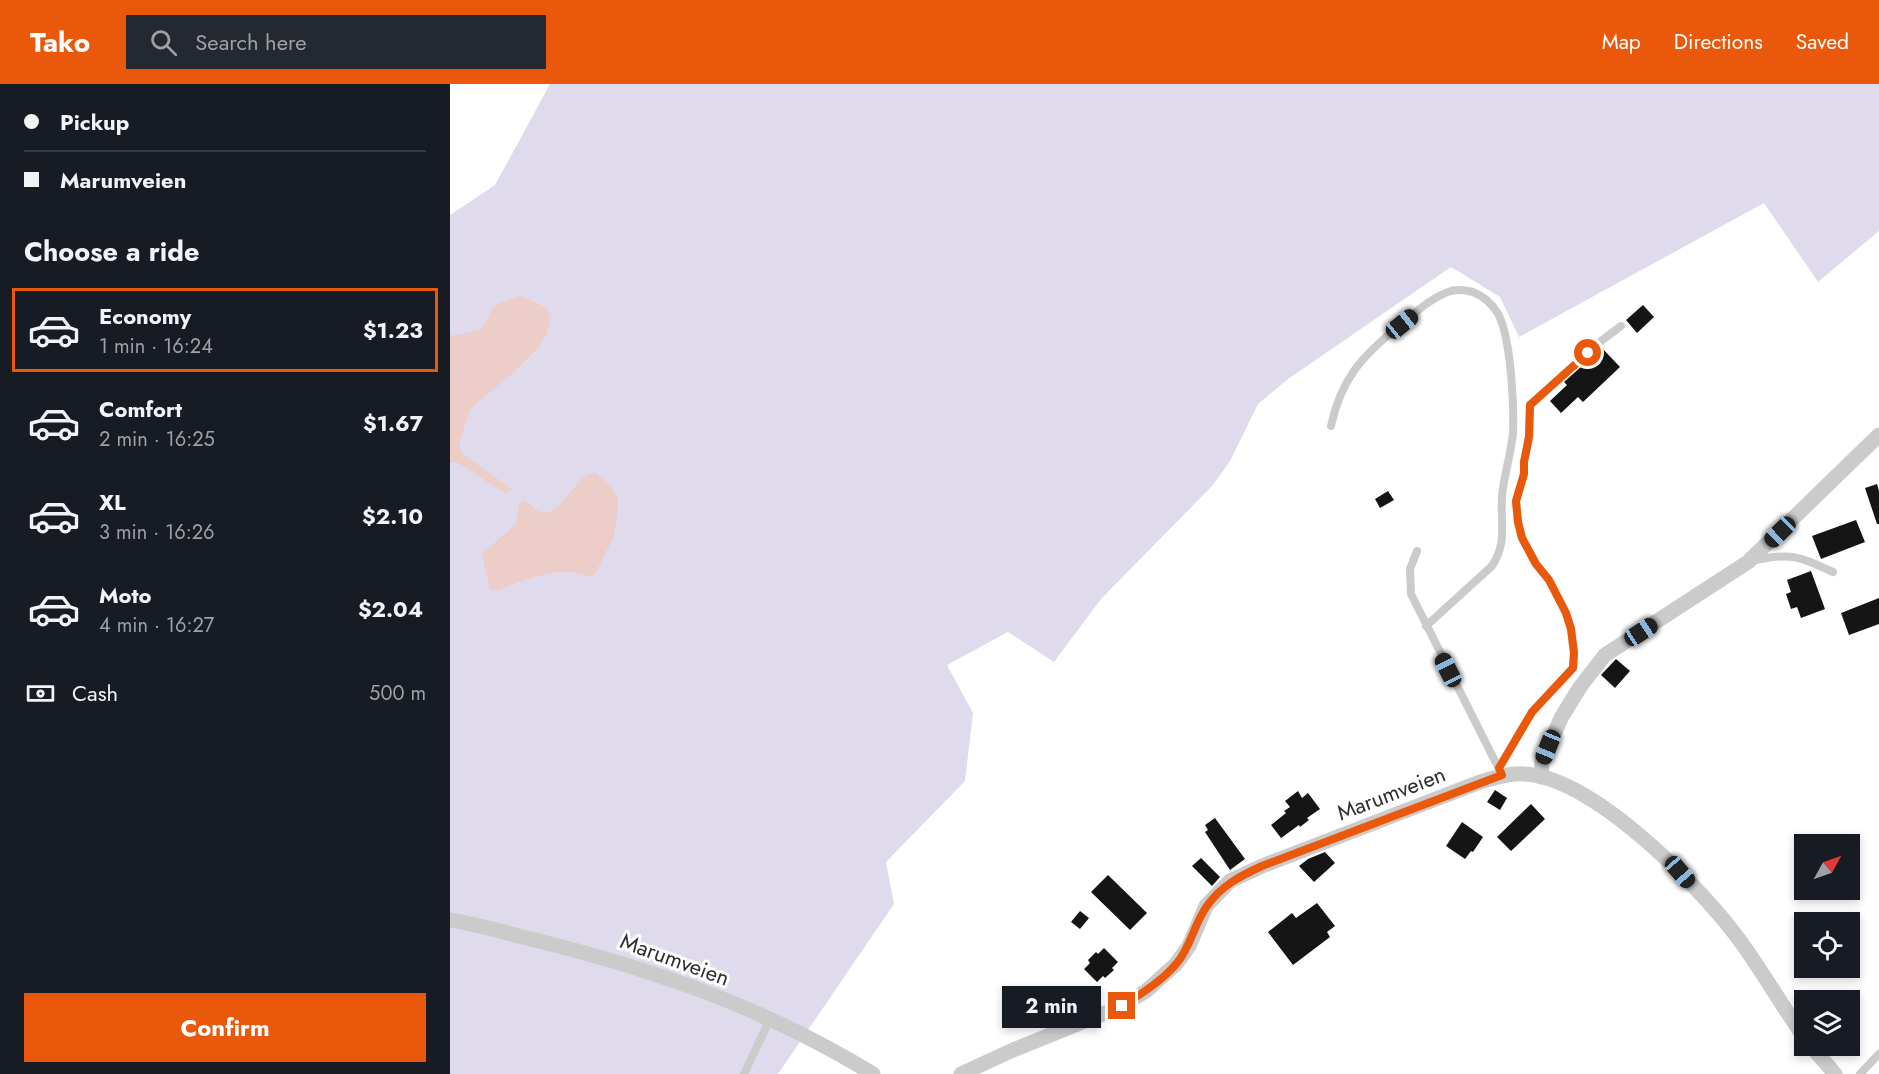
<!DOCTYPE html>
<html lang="en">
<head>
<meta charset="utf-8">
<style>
	:root { --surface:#171b24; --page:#242831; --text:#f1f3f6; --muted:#9ea1a6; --line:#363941; --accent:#ea580c }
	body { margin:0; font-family:Jost,sans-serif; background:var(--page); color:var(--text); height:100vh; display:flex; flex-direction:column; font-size:22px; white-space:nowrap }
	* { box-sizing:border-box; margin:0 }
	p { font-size:20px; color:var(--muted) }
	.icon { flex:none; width:33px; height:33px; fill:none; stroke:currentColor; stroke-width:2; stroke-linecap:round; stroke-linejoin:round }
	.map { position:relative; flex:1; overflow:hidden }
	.side { display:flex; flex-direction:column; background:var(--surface); width:450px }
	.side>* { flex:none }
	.hud { display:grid; align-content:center; height:132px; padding:0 24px; background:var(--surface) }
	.needle { width:39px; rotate:50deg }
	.fabs { position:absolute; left:1344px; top:750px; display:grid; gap:12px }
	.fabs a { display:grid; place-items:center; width:66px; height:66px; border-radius:0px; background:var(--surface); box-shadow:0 3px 9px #0003; font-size:30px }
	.end { position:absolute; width:27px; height:27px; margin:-14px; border:8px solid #ea580c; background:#fff; box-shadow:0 0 0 3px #fff }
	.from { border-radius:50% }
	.bubble { position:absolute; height:42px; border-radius:0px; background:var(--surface); box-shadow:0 3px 9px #0003; font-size:20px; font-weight:700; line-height:42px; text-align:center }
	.car { position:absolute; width:18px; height:36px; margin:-18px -9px; border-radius:8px; box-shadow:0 0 4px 2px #0007; background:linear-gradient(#222 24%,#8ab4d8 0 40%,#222 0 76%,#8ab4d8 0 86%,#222 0) }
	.hud b { display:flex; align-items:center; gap:21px; height:57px; font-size:22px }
	.hud b+b { border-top:2px solid var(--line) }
	.hud i { width:15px; height:15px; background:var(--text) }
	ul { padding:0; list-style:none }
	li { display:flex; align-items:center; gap:18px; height:84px; margin:0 12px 9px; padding:0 12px; border:3px solid transparent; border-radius:0px }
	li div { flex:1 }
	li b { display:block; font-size:22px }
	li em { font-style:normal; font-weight:700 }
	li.selected { border-color:var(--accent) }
	li>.icon { width:54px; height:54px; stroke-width:1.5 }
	h2 { padding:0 24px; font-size:27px; line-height:72px }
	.pay { display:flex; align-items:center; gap:15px; height:66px; padding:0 24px; font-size:22px }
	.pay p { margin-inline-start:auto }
	.action { display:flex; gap:12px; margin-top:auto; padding:12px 24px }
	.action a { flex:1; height:69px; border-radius:0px; background:var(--accent); color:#fff; font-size:24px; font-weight:700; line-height:69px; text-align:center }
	header { display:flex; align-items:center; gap:36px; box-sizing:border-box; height:84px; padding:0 30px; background:var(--accent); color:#fff }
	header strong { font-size:28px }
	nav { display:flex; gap:33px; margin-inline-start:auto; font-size:21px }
	.search { width:420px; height:54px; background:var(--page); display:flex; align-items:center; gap:15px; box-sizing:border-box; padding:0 21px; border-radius:0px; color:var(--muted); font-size:22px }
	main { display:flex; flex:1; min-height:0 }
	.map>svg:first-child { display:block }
	.green { fill:#dfdbec }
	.water { fill:#eccdc7 }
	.building { fill:#151515 }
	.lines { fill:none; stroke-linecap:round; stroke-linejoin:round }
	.lane { stroke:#cbcbcb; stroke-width:8 }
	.street { stroke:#cbcbcb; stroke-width:15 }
	.route { stroke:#ea580c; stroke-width:8 }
	.labels { text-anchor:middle; stroke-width:6; stroke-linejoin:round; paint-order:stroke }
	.street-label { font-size:22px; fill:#2e2e2e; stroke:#fff }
</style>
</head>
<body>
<header>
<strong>Tako</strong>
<div class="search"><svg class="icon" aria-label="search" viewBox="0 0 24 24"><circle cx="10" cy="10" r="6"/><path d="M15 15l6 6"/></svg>Search here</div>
<nav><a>Map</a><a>Directions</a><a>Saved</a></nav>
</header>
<main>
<section class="side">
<div class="hud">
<b><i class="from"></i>Pickup</b>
<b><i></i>Marumveien</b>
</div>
<h2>Choose a ride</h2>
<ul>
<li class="selected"><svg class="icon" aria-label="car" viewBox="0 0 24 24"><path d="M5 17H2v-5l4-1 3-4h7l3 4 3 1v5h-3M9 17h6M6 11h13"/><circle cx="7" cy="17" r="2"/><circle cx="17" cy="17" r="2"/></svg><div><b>Economy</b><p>1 min · 16:24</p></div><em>$1.23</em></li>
<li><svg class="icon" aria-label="car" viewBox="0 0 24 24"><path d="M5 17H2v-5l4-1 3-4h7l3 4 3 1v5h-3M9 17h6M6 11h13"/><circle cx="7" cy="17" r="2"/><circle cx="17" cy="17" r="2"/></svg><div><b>Comfort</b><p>2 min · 16:25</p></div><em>$1.67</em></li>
<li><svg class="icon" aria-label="car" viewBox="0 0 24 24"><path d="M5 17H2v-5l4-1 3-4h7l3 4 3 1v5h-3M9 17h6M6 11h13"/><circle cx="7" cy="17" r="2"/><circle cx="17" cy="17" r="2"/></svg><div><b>XL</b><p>3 min · 16:26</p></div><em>$2.10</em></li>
<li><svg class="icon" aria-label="car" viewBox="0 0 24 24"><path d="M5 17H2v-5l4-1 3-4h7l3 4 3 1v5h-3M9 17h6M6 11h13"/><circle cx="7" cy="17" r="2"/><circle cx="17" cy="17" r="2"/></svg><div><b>Moto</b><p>4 min · 16:27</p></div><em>$2.04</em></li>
</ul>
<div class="pay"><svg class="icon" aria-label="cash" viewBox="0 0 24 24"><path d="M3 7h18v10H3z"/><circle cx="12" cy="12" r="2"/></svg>Cash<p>500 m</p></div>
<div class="action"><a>Confirm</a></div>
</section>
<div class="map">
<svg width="1429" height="990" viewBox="0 0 1429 990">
	<rect width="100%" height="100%" fill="#fff"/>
	<!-- green -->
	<polygon class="green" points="100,0 1429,0 1429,147 1368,198 1314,119 1069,253 1050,213 1001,183 838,295 808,320 780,377 763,401 651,515 604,578 558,548 497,581 523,629 515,697 436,778 444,820 328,990 0,990 0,131 45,101"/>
	<!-- water -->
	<g class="water">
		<polygon points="70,212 96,223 101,232 97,250 89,263 64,288 21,324 10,356 10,365 14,371 62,405 56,410 13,382 6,378 0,379 0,250 3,252 29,246 35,240 41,226 48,220"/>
		<path d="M146,389L161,403L168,414V423L164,452L145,490L139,493C109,480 77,496 48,506H40L32,470L66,440L69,420L75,416C80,419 84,426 90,428C107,435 124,398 137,391C139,390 143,389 146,389Z"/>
	</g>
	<!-- building -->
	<g class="building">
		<polygon points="1193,221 1204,233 1187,249 1176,236"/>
		<polygon points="1152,264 1170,283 1133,318 1128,313 1111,329 1100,317 1117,301 1114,298"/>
		<polygon points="1427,400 1429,407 1429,440 1427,440 1415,404"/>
		<polygon points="938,407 944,416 930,424 925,415"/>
		<polygon points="1406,436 1415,458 1371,475 1362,452"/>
		<polygon points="1361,487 1375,525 1351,534 1347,523 1341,525 1336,510 1341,508 1337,496"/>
		<polygon points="1429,514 1429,540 1399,551 1391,529"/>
		<polygon points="1166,575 1180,587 1165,604 1151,591"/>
		<polygon points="1045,706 1057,714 1050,726 1037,718"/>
		<polygon points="848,707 852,714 858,709 870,725 857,734 859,736 850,743 849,741 831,754 821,741 836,729 834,727 840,723 835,717"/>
		<polygon points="1081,720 1095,735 1061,767 1047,753"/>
		<polygon points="765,734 795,775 780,786 755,748 758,746 755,741"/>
		<polygon points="1012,738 1033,753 1023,768 1021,767 1015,775 996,762"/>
		<polygon points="875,768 885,779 864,798 849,782 858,775"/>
		<polygon points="751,774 770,793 762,802 742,782"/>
		<polygon points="658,791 697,829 680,846 641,808"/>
		<polygon points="867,819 885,842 877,848 880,853 843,881 818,848 842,829 846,834"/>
		<polygon points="630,827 639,834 630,845 621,838"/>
		<polygon points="654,864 668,878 662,884 664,886 655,894 653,892 647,898 634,885 640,879 638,876 646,868 648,870"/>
	</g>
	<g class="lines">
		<!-- lane -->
		<g class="lane">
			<path d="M881,342C891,295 912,272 948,243C964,230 981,213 1001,207C1009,205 1015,206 1023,208C1033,212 1041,219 1047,228C1061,250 1064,322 1063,349C1061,370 1054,391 1052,412C1050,438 1058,458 1042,482L976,542"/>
			<polyline points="967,467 960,485 961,510 1050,687"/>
			<path d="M1302,477C1340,468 1348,472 1383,488"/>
			<polyline points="1049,684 1082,628 1123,584 1124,569 1121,545 1116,529 1099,496 1086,480 1072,454 1068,438 1066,417 1074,390 1074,378 1079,353 1080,321 1151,257 1171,242"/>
			<polyline points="294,990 320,935"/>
			<polyline points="1410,990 1429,970"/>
		</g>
		<!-- street -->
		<g class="street">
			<polyline points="1091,693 1092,678 1111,634 1130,603 1155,571 1298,478 1429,351"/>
			<path d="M0,836C30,841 59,850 89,857C209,887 317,925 423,990"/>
			<polyline points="1361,962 1385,990"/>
			<path d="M511,990L563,966L672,922L696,907L726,880L739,862L756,822L780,797L812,782L1030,698C1044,694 1058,689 1074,690C1142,693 1245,798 1285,850C1310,883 1330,919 1354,953"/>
		</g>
	</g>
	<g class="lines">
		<!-- route -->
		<path class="route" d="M672,922C691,910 712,897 727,879C741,862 744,840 757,822C771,802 790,792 812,782L1052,691L1049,684L1082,628L1123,584L1124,569L1121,545L1116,529L1099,496L1086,480L1072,454L1068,438L1066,417L1074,390V378L1079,353L1080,321L1138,269"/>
	</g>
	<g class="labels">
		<!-- street labels -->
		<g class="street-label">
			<text transform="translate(941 709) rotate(-21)" y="8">Marumveien</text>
			<text transform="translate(225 875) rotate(20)" y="8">Marumveien</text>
		</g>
	</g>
</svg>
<div class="fabs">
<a><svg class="needle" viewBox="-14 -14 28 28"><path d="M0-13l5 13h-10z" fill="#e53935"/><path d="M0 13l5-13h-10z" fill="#9ea1a6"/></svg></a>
<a><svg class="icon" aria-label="locate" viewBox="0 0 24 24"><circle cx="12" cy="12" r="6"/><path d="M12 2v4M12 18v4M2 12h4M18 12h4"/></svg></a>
<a><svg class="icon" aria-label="layers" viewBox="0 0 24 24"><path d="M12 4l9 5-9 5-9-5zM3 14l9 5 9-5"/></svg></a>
</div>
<i class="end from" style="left:1138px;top:269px"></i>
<i class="end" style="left:672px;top:922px"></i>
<div class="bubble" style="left:552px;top:902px;width:99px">2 min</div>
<i class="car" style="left:952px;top:240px;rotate:51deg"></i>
<i class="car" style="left:1330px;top:448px;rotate:226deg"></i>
<i class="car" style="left:1191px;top:548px;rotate:57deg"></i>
<i class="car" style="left:998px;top:586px;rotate:333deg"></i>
<i class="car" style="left:1098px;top:663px;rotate:202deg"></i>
<i class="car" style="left:1230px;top:788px;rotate:139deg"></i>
</div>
</main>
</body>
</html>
